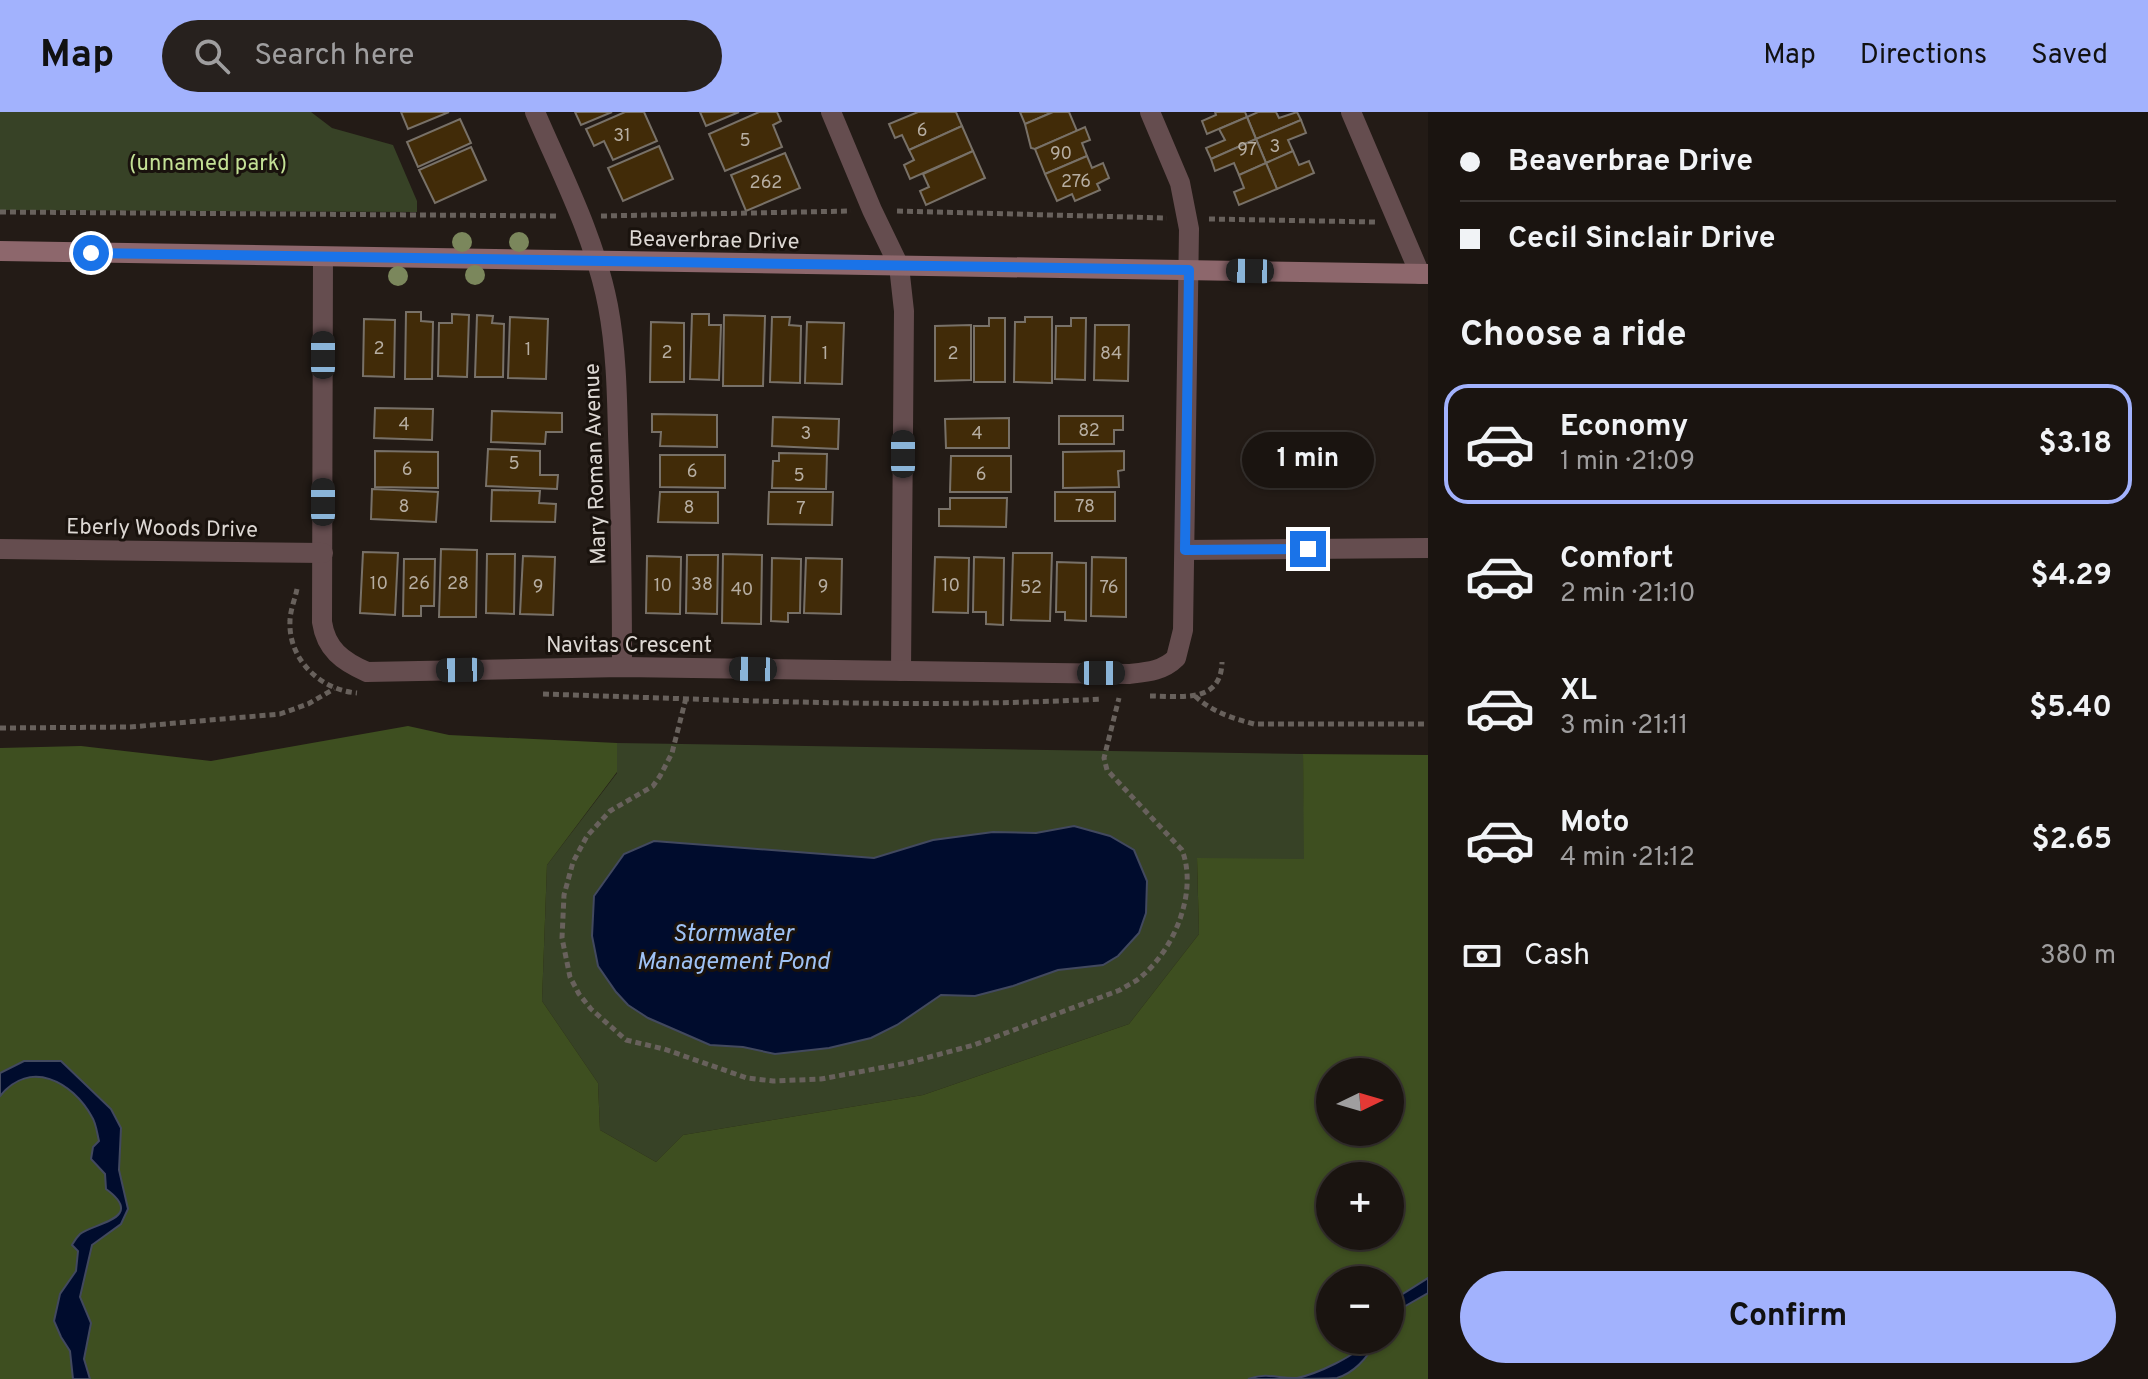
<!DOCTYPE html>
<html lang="en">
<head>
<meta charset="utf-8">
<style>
	:root { --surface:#1a1410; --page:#27211e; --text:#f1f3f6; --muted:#9f9e9f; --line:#383330; --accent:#a2b2fd }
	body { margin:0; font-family:Overpass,sans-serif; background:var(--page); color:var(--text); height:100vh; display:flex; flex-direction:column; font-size:30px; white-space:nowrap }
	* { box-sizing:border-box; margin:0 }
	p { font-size:26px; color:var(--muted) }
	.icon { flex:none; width:44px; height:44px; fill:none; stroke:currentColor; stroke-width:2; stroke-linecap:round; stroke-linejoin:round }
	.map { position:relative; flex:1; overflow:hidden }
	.drawer { display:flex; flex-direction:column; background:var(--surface); width:720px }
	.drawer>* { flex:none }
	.guide { display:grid; align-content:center; height:176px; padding:0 32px; background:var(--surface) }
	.needle { width:52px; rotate:85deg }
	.controls { position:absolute; left:1316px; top:946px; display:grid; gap:16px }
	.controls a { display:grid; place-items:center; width:88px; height:88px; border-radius:50%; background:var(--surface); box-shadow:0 2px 6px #0004,0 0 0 2px var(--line); font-size:40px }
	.end { position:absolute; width:36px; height:36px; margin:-18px; border:10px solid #1a73e8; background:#fff; box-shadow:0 0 0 4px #fff }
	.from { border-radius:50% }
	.bubble { position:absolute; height:56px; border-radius:28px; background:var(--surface); box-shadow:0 2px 6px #0004,0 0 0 2px var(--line); font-size:26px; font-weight:700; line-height:56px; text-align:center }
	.car { position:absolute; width:24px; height:48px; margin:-24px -12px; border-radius:10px; box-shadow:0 0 6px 2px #0007; background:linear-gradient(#222 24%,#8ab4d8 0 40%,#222 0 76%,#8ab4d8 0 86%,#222 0) }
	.guide b { display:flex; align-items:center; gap:28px; height:76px; font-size:30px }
	.guide b+b { border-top:2px solid var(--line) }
	.guide i { width:20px; height:20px; background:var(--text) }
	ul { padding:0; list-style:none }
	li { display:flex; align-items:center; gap:24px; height:120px; margin:0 16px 12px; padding:0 16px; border:4px solid transparent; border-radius:24px }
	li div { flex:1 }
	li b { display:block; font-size:30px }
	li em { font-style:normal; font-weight:700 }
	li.active { border-color:var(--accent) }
	li>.icon { width:72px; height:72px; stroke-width:1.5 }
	h2 { padding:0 32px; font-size:36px; line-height:96px }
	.pay { display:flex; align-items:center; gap:20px; height:88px; padding:0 32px; font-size:30px }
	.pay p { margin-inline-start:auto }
	.cta { display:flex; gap:16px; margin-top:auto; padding:16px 32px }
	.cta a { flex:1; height:92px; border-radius:48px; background:var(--accent); color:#111; font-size:32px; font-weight:700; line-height:92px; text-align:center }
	header { display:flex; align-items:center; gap:48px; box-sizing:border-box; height:112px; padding:0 40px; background:var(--accent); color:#111 }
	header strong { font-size:38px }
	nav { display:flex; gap:44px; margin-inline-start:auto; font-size:28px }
	.search { width:560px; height:72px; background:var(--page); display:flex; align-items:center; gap:20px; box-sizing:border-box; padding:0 28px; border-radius:44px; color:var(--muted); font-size:30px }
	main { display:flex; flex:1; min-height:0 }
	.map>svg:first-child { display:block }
	.green { fill:#374226 }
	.forest { fill:#3e4f20; fill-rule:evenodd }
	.water { fill:#000c2d; stroke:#42495f; stroke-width:2 }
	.building { fill:#412b08; stroke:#787168; stroke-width:2 }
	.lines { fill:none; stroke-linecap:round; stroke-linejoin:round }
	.path { stroke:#68615c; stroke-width:5; stroke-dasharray:6 4; stroke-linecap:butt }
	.street { stroke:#654d4f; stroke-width:20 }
	.secondary { stroke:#8d676c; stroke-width:20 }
	.tree { fill:#7b875c }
	.route { stroke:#1a73e8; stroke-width:10 }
	.labels { text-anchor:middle; stroke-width:6; stroke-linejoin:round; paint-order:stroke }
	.number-label { font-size:18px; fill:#b6ada1 }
	.park-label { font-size:22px; fill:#c3e095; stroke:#19120d }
	.street-label { font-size:22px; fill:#ddd8d4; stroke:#19120d }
	.water-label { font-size:24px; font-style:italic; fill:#9fc2f5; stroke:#19120d }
</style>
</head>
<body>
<header>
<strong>Map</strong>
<div class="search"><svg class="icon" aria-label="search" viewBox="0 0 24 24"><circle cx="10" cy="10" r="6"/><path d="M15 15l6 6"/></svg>Search here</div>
<nav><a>Map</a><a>Directions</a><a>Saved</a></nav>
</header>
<main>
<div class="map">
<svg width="1428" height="1267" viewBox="0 0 1428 1267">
	<rect width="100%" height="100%" fill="#231b16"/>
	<!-- green -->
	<g class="green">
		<polygon points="0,0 311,0 332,16 393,33 417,89 417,100 0,98"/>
		<polygon points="617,631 1303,642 1305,748 1197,747 1199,822 1129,912 923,983 683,1023 656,1050 600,1018 598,971 542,889 547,753 617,661"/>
	</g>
	<!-- forest -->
	<path class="forest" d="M408,614L449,623L617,631V660L547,753L542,889L598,971L600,1018L656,1050L683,1023L923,983L1129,912L1199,822L1197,746L1304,747L1303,642L1428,643V1267H0V636L81,634L211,649ZM1330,960H1390V1020H1330ZM1330,1064H1390V1124H1330ZM1330,1168H1390V1228H1330Z"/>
	<!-- water -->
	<g class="water">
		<polygon points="1074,714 1110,724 1134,738 1147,769 1146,801 1139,821 1118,844 1103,853 1058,858 1013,874 975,884 941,883 897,913 871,926 829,936 775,942 743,935 710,933 648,906 628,893 616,880 598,854 592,824 594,784 624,742 654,729 874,746 933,728 993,720 1036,721"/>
		<path d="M24,949H61L111,997L121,1016L119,1058L128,1097L121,1112L92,1133L80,1185L91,1211L84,1247L90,1267H73L70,1239L61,1225L54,1209L60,1182L76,1159L78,1139L72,1133C75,1128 76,1126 80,1122C93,1111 147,1107 106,1077L105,1062L91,1047L93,1035L99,1029C97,1021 96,1011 92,1005C72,969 30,947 0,984V961Z"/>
		<polygon points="1428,1166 1428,1181 1402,1196 1390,1207 1390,1190"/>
		<path d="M1368,1228H1377C1368,1245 1356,1260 1337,1266C1322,1267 1267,1267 1248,1267C1269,1260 1279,1267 1297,1266C1316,1262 1357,1244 1368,1228Z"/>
	</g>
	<!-- building -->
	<g class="building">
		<polygon points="401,0 449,0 408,17"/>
		<polygon points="575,0 612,0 581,13"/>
		<polygon points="625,0 644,0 657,29 613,48 604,29 594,34 586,17"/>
		<polygon points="700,0 739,0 706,14"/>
		<polygon points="759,0 777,0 781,9 773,13 782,35 725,59 709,22"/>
		<polygon points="918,0 956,0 962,14 909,38 902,23 895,26 889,12"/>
		<polygon points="1020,0 1053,0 1025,12"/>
		<polygon points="1053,0 1069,0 1077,19 1035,37 1031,36 1025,12"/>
		<polygon points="1215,0 1245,0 1247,5 1207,22 1202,9 1216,3"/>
		<polygon points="1258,0 1276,0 1279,6 1297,0 1301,8 1256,27 1247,5"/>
		<polygon points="1247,5 1256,27 1211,47 1206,36 1225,28 1219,17"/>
		<polygon points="460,7 471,31 418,55 407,30"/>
		<polygon points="1301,8 1306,21 1288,28 1293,39 1266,51 1256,27"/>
		<polygon points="962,14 973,39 910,67 904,53 914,48 909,38"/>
		<polygon points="1085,15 1090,28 1082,31 1087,44 1045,62 1035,37"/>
		<polygon points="1256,27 1266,51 1239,63 1234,51 1215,59 1211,47"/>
		<polygon points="659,34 673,67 623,89 608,56"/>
		<polygon points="471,35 486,68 435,91 419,58"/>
		<polygon points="973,39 985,66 926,93 920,79 929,75 923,62"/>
		<polygon points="1293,39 1299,53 1309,49 1314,61 1277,77 1266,51"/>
		<polygon points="785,41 800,76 746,99 731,63"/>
		<polygon points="1087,44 1092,56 1103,51 1109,66 1097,72 1100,78 1075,89 1072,82 1057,89 1045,62"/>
		<polygon points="1266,51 1277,77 1239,93 1234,80 1244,76 1239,63"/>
		<polygon points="406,200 421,200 421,209 433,210 432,267 405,267"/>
		<polygon points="452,202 469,203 467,265 438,264 439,211 452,211"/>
		<polygon points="692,202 709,202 709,213 721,213 719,268 690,267"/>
		<polygon points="477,203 493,204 492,211 504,212 503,265 475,265"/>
		<polygon points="724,203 765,204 763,274 723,274"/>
		<polygon points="510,205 548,207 546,267 508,266"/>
		<polygon points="772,205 790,205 789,213 801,214 800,271 770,270"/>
		<polygon points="1025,205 1052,205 1052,271 1014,270 1015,210 1025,210"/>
		<polygon points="989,206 1005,206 1005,270 974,270 974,214 989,214"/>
		<polygon points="1071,206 1086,206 1085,268 1055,267 1056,214 1071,214"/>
		<polygon points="364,207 395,208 394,265 363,264"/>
		<polygon points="651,210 684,211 684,270 650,270"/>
		<polygon points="807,210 844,211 842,272 805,271"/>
		<polygon points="971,213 971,268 935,269 935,214"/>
		<polygon points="1095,213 1129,213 1128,269 1094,268"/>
		<polygon points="375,296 433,297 432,328 374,326"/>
		<polygon points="492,299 562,301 562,320 546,320 545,332 491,330"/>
		<polygon points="652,302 717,303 717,335 660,334 661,320 652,320"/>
		<polygon points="1059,304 1123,304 1123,318 1114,318 1114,332 1059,332"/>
		<polygon points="773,305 839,307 838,337 772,334"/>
		<polygon points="1009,306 1009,336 946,336 945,307"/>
		<polygon points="488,337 540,339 540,363 558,363 557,377 486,374"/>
		<polygon points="375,339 438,340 438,376 375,375"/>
		<polygon points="1124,339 1124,358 1118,359 1119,375 1063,376 1063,340"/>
		<polygon points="779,341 827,342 826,377 772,376 773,349 779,349"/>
		<polygon points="660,343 725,343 725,376 660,375"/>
		<polygon points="951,344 1011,344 1011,380 950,380"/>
		<polygon points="372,377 438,380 436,410 371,407"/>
		<polygon points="492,378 540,379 539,391 556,392 555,410 491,409"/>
		<polygon points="660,380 718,380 718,411 658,410"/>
		<polygon points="769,380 833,380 832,413 768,412"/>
		<rect x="1055" y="380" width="60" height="29"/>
		<polygon points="950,386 1007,386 1006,415 939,414 939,397 950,397"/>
		<polygon points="441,437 477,438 476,505 439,505"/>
		<polygon points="363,440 398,441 395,503 360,501"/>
		<polygon points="1013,441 1052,441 1050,509 1011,508"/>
		<polygon points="487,442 515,442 514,502 486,501"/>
		<polygon points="723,442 762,443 761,512 722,511"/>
		<polygon points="687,443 718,443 717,502 686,501"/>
		<polygon points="523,444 555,445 553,503 520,502"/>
		<polygon points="647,444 681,445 680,502 646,501"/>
		<polygon points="935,445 969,446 968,501 933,500"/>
		<polygon points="974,445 1004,446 1003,513 986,512 986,500 973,500"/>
		<polygon points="1092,445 1126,446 1126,505 1091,504"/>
		<polygon points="772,446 801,447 800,501 788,501 788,510 771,509"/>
		<polygon points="806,446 842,447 841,502 804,501"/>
		<polygon points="404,447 435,447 434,494 421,494 421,504 403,504"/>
		<polygon points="1057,450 1086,451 1086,509 1065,508 1065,500 1056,500"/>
	</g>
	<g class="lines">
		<!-- path -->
		<g class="path">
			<polyline points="897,99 1167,106"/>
			<polyline points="0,100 559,104"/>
			<polyline points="601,104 851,99"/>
			<polyline points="1209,107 1375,110"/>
			<path d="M297,477C295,487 290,499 290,509C288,547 320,578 357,581"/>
			<path d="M543,582C728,588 915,597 1101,587"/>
			<path d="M1150,584C1181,584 1221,592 1222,550"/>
			<path d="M1195,584C1212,600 1232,606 1254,612H1428"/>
			<path d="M686,586L672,641L660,664L653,674L610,699L587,724L573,750L564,783L562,826L570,865L579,882L591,897L626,928L664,937L747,966L773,969L821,967L907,951L974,933L1120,878C1127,873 1136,870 1142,864C1175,836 1198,779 1182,738L1107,658L1104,646L1119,586"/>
			<polyline points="0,616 130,615 280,602 308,592 334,577"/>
		</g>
		<!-- street -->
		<g class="street">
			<path d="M535,0C562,63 595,126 608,194C616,236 617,280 618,322C621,400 622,477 622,555"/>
			<polyline points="831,0 872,98 899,154 904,199 901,559"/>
			<polyline points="1351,0 1420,162"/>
			<path d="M323,145L322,510C326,537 342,549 367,560L622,555L1129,562C1147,560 1163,559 1176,546L1183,518L1189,117L1180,71L1150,0"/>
			<polyline points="0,437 323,441"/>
			<polyline points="1185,438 1428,436"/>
		</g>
		<!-- secondary -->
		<polyline class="secondary" points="0,139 1428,162"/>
	</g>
	<!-- trees -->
	<g class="tree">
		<circle cx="462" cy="130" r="10"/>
		<circle cx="519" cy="130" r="10"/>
		<circle cx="475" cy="163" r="10"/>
		<circle cx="398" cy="164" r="10"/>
	</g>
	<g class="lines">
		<!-- route -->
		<polyline class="route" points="91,141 1189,158 1185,438 1308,437"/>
	</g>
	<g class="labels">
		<!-- number labels -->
		<g class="number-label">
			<text x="922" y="24">6</text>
			<text x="622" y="29">31</text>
			<text x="745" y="34">5</text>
			<text x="1275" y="40">3</text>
			<text x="1247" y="43">97</text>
			<text x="1061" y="47">90</text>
			<text x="1076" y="75">276</text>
			<text x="766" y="76">262</text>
			<text x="379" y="242">2</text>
			<text x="528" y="243">1</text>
			<text x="667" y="246">2</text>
			<text x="825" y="247">1</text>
			<text x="953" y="247">2</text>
			<text x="1111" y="247">84</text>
			<text x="404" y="318">4</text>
			<text x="1089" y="324">82</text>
			<text x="806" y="327">3</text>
			<text x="977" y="327">4</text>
			<text x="514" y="357">5</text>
			<text x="407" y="363">6</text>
			<text x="692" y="365">6</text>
			<text x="981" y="368">6</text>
			<text x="799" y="369">5</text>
			<text x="404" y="400">8</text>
			<text x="1085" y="400">78</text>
			<text x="689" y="401">8</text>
			<text x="801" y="402">7</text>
			<text x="379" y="477">10</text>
			<text x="419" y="477">26</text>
			<text x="458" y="477">28</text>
			<text x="702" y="478">38</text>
			<text x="663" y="479">10</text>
			<text x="951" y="479">10</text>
			<text x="538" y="480">9</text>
			<text x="823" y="480">9</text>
			<text x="1031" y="481">52</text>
			<text x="1109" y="481">76</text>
			<text x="742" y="483">40</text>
		</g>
		<!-- park labels -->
		<g class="park-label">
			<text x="208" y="58">(unnamed park)</text>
		</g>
		<!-- street labels -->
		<g class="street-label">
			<text transform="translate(714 127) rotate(1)" y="8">Beaverbrae Drive</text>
			<text transform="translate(594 352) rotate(-92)" y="8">Mary Roman Avenue</text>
			<text transform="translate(162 415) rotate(1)" y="8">Eberly Woods Drive</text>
			<text x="629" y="540">Navitas Crescent</text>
		</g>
		<!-- water labels -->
		<g class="water-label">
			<text x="733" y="829">Stormwater<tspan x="733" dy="28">Management Pond</tspan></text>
		</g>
	</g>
</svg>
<div class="controls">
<a><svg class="needle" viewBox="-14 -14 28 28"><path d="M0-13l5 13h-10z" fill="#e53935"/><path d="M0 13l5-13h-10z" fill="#9f9e9f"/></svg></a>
<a>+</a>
<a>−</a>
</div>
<i class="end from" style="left:91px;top:141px"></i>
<i class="end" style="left:1308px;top:437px"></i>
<div class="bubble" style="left:1242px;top:320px;width:132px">1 min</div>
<i class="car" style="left:1250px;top:159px;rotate:271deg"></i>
<i class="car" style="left:323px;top:243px;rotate:0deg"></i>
<i class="car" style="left:903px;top:342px;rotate:0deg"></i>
<i class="car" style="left:323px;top:390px;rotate:0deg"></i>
<i class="car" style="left:753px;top:557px;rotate:271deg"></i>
<i class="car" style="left:460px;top:558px;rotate:269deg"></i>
<i class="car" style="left:1101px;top:561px;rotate:90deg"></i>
</div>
<section class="drawer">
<div class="guide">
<b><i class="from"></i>Beaverbrae Drive</b>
<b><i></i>Cecil Sinclair Drive</b>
</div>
<h2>Choose a ride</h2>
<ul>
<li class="active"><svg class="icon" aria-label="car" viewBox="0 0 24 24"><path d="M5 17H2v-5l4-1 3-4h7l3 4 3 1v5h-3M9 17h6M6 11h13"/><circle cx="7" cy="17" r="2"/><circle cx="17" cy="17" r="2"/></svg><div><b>Economy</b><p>1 min · 21:09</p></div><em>$3.18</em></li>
<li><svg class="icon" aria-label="car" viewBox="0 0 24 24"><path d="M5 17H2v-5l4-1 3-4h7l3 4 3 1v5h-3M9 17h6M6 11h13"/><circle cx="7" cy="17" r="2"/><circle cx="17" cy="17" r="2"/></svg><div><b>Comfort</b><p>2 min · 21:10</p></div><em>$4.29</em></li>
<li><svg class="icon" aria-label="car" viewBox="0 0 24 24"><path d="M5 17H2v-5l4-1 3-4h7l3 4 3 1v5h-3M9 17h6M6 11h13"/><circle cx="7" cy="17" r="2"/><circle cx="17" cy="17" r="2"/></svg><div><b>XL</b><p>3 min · 21:11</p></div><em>$5.40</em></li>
<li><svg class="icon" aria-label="car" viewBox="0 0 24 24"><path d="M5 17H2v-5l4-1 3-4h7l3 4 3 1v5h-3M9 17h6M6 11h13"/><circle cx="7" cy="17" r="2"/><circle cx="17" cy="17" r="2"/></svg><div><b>Moto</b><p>4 min · 21:12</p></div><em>$2.65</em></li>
</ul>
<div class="pay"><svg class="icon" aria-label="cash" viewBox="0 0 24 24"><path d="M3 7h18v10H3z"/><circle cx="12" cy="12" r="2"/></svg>Cash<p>380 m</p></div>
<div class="cta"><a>Confirm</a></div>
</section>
</main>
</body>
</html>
